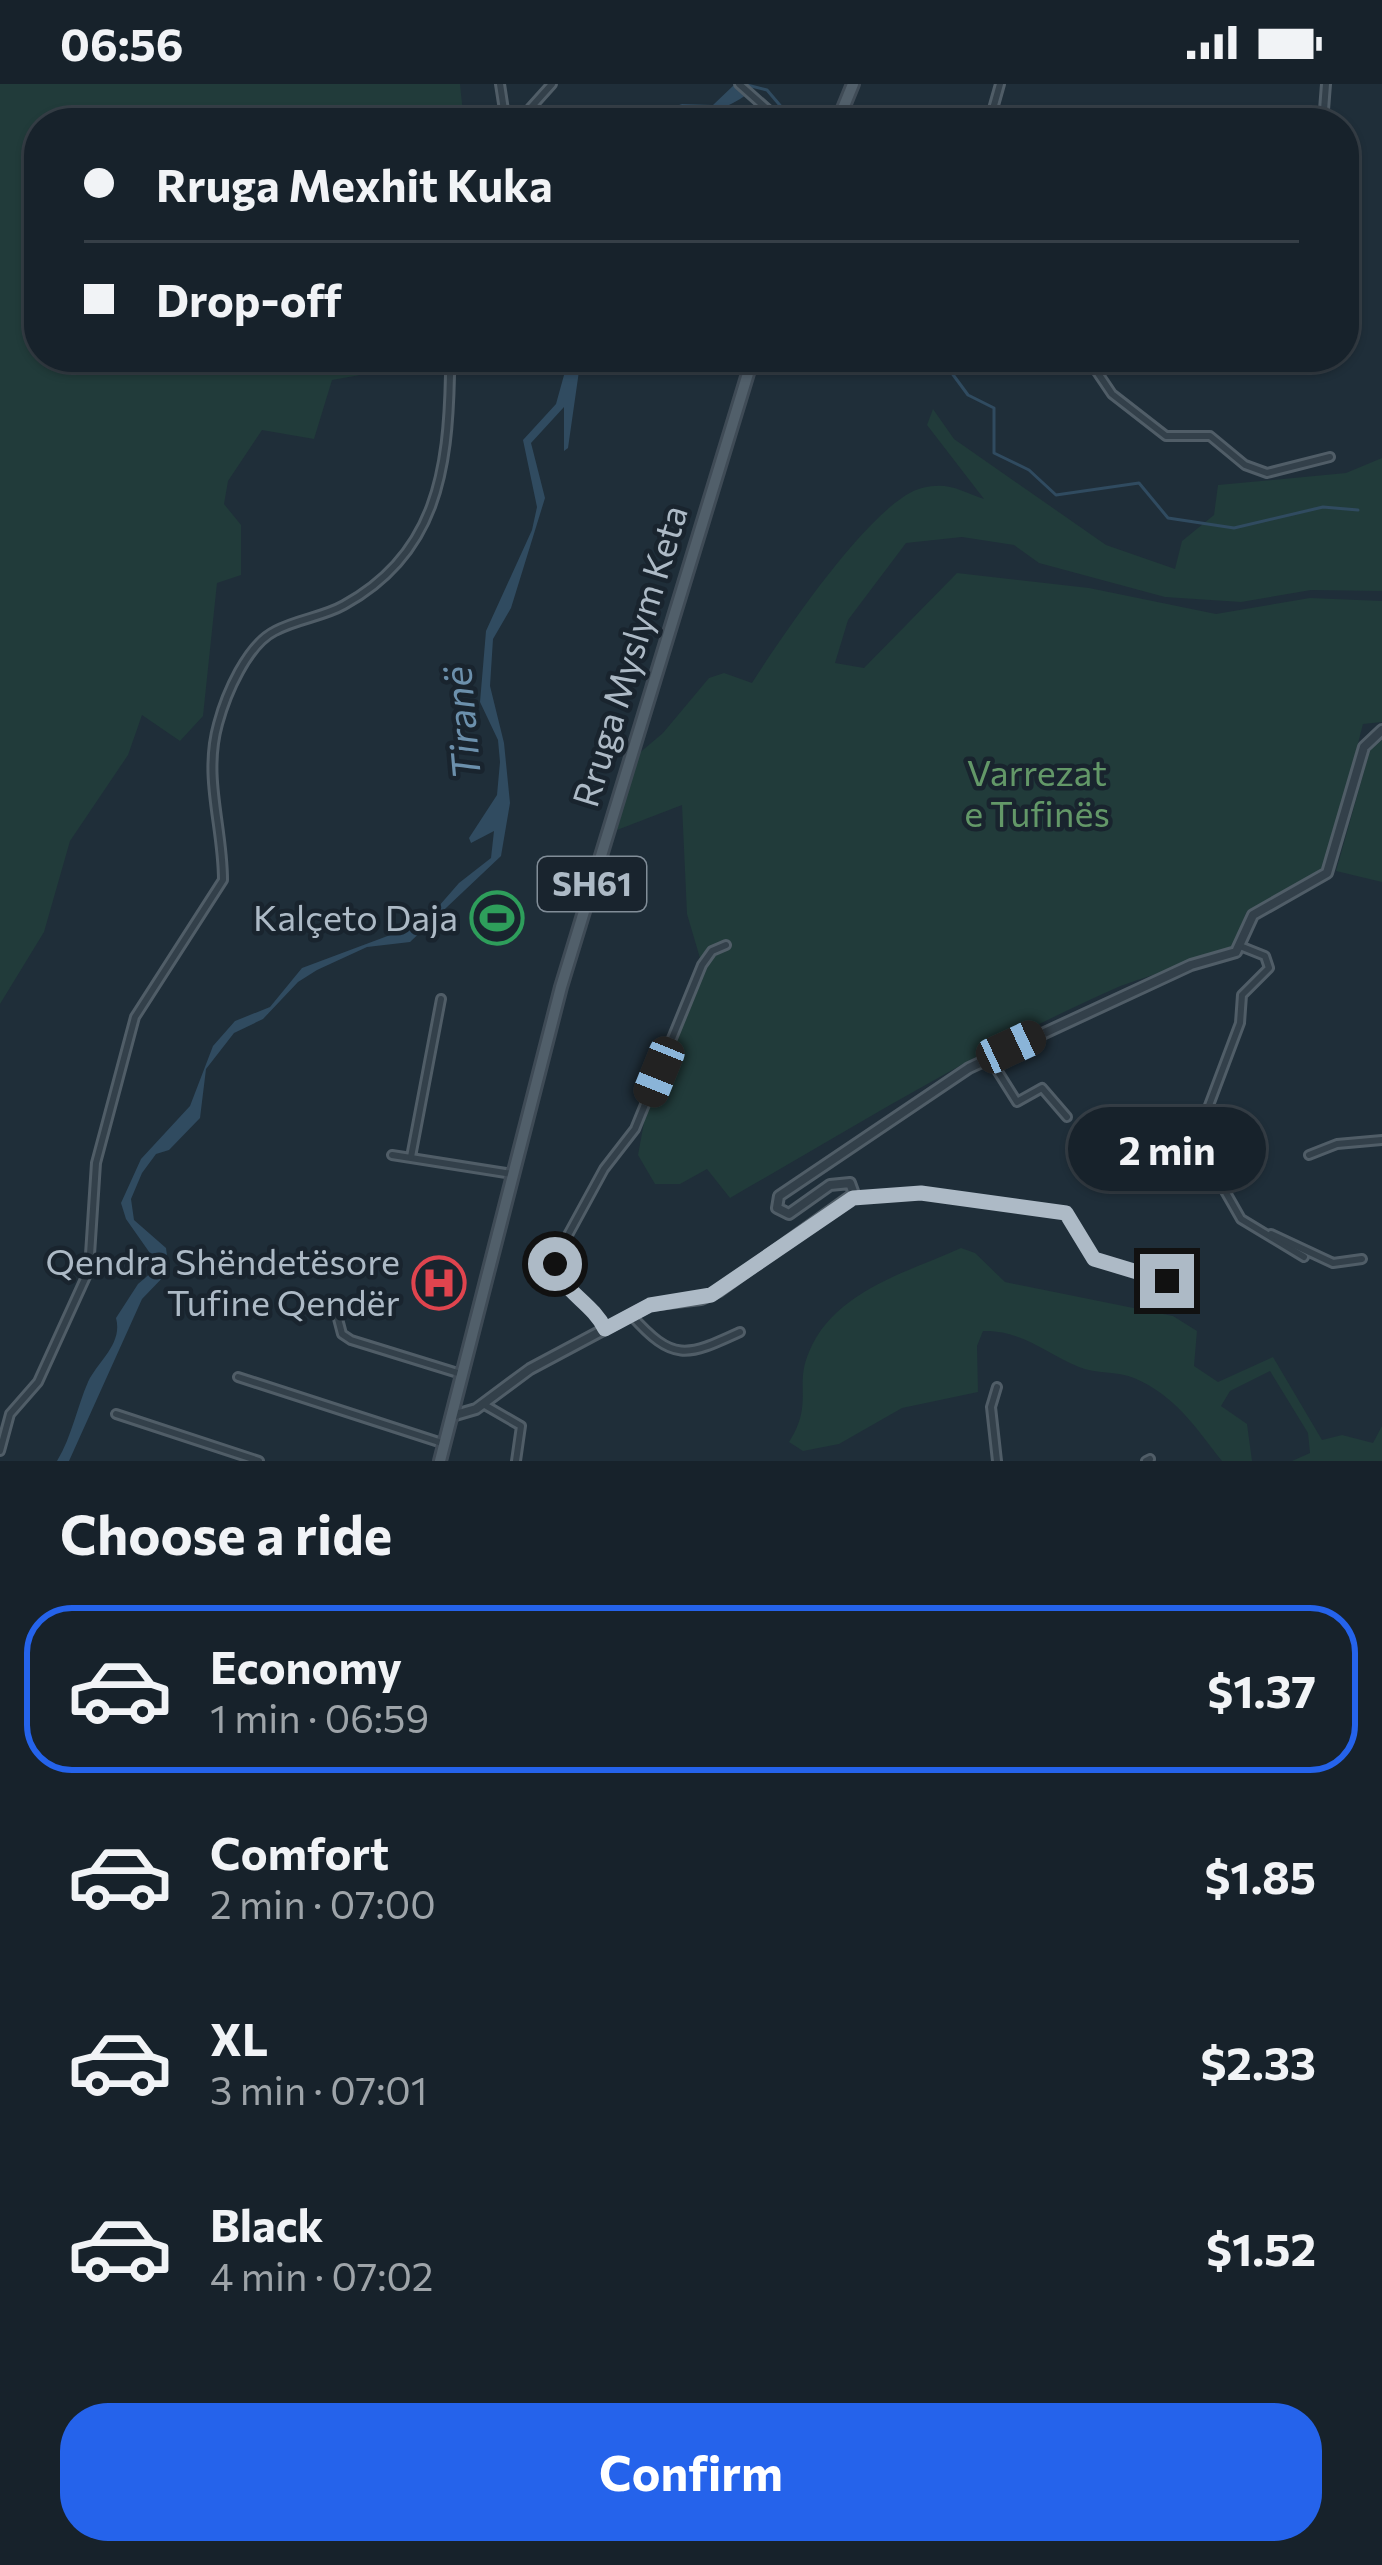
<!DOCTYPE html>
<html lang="en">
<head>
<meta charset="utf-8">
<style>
	:root { --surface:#17222b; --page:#242f37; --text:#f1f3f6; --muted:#9ea4a9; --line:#363f47; --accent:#2563eb }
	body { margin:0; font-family:Commissioner,sans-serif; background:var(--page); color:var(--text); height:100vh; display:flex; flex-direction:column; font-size:45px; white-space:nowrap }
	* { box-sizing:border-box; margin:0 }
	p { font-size:39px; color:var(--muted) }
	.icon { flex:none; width:66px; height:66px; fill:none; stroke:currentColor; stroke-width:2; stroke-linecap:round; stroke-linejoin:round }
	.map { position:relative; height:1377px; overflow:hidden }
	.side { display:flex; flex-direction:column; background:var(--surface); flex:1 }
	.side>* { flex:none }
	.banner { position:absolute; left:24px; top:24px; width:1335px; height:264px; border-radius:48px; box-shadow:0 3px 9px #0004,0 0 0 3px var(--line); display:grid; align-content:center; height:264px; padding:0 60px; background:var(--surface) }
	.end { position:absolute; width:54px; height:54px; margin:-27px; border:15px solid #adbac6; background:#111; box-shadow:0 0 0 6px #111 }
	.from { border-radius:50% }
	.bubble { position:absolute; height:84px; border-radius:42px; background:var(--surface); box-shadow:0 3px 9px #0004,0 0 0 3px var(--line); font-size:39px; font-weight:700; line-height:84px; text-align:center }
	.car { position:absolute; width:36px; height:72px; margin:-36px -18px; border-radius:15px; box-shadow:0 0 9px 3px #0007; background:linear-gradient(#222 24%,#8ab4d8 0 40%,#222 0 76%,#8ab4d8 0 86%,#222 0) }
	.banner b { display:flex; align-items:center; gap:42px; height:114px; font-size:45px }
	.banner b+b { border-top:3px solid var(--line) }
	.banner i { width:30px; height:30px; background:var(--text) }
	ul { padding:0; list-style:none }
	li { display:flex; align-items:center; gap:36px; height:168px; margin:0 24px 18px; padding:0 36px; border:6px solid transparent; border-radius:48px }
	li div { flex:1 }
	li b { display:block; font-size:45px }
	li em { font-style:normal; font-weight:700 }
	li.on { border-color:var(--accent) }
	li>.icon { width:108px; height:108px; stroke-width:1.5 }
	h2 { padding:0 60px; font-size:54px; line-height:144px }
	.cta { display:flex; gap:24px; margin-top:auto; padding:24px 60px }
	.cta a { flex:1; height:138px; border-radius:48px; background:var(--accent); color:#fff; font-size:48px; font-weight:700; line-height:138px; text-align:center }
	.status { display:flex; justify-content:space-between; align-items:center; height:84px; padding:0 60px; background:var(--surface); direction:ltr }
	.status svg { height:33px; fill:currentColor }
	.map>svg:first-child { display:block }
	.green { fill:#213b3a }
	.water { fill:#304b60 }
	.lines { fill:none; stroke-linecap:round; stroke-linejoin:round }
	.stream { stroke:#304b60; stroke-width:3 }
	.minor-casing { stroke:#505d67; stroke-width:12 }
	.tertiary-casing { stroke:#505d67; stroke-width:14 }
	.primary-casing { stroke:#3f4b56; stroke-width:16 }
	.minor { stroke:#33404a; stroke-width:6 }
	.tertiary { stroke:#33404a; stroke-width:8 }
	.primary { stroke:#515f6a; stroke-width:10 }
	.route { stroke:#adbac6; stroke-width:15 }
	.labels { text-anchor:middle; stroke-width:9; stroke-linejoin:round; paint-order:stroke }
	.shield { fill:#19242e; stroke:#818d98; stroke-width:3 }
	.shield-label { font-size:33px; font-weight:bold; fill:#adbac6 }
	.street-label { font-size:36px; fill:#adbac6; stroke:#19242e }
	.park-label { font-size:36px; fill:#639868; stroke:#19242e }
	.poi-label { font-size:36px; fill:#adbac6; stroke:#19242e; text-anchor:end }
	.water-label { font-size:39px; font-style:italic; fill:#6c90ac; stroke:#19242e }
</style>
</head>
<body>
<div class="status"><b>06:56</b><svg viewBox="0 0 49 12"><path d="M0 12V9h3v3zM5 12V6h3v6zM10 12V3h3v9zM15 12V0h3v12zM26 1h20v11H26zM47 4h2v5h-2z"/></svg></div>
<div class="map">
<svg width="1382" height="1377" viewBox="0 0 1382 1377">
	<rect width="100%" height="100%" fill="#1f2e39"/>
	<!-- green -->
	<g class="green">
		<polygon points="0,0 460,0 464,39 39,39 39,273 367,273 360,291 332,296 314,355 262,346 228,397 224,420 241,441 241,491 217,499 203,632 180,657 142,631 128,671 70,757 44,848 0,920"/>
		<path d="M933,325L954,355L1106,461L1175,485L1182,457L1214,431L1218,401L1346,389L1382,374V507L1311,506L1241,518L1165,513L1039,479L1014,461L962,453L906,459L848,536L835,579L864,584L957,489L1089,504L1216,530L1310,514L1382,517V638L1363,640L1327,780L1316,794L1247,827C1242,838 1240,852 1234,862C1230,868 1133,896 1116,904C982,963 857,1041 730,1114L707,1085L680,1100H655L638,1071L645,1033L702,890L713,871L726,863L724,859L700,874L687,830L682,721L617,746L637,671L663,649L709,594L724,589L752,599C780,555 873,416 922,404C948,397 961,407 984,415L927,341Z"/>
		<polygon points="1382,656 1382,798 1336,787 1370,666"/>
		<path d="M961,1164L975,1169L1005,1198L1173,1232L1197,1247L1194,1282L1218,1298L1273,1273L1322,1356L1342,1351L1373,1359L1382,1342V1377H1292L1310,1369L1308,1349L1270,1287L1230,1307L1221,1322L1247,1340L1252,1377H1222C1195,1343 1176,1312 1134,1294C1117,1287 1096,1290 1079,1283C1045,1269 1022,1246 983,1247L977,1262L978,1308L902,1324L839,1360L803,1367L789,1358C814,1319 794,1302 809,1268C834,1207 906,1189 961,1164Z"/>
	</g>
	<!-- water -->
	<g class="water">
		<path d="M734,1L746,11C713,35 665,39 626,39L682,20L713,21Z"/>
		<path d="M569,273H581L568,364L564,367V323L531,359L545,414L511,524L493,555L490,602L504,659L510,719L501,772L410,858L367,863L317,886L298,898L263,935L234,949L206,985L200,1034L169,1066L156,1070L142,1089L131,1115L134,1136L166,1164L169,1187L142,1215L69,1377H57C72,1352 77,1323 88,1298C98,1277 123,1260 116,1234L138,1200L159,1182L126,1135L121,1119L141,1075L190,1022L213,962L235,937L270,923L302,884L425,838L459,799L491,774L494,747L471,759L469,754L497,711L500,678L498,656L480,618L486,547L532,446L537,423L523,356L556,320Z"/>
	</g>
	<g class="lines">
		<!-- stream -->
		<g class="stream">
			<polyline points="747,1 767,6 795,39"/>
			<polyline points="940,273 968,311 994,324 994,369 1029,386 1056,411 1139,399 1168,434 1234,444 1323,423 1358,426"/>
		</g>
		<!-- minor casing -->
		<g class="minor-casing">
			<g id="minor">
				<polyline points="500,0 506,39"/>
				<polyline points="739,0 783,39"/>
				<polyline points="517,39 552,0"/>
				<polyline points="989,39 1000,0"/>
				<polyline points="1323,39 1326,0"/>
				<polyline points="1087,273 1112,310 1166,352 1210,352 1245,381 1267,389 1330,373"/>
				<polyline points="1240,862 1265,872 1269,884 1242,911 1240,939 1208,1024 1217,1093 1241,1135 1304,1173"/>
				<polyline points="990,975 1017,1018 1042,1004 1067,1033"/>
				<polyline points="392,1071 512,1090"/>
				<polyline points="1309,1071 1337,1060 1382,1056"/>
				<polyline points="411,1073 441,915"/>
				<polyline points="853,1114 921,1109 1066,1129 1094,1175 1167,1197"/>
				<polyline points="1271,1150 1333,1179 1362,1175"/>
				<polyline points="336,1227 342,1250 351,1256 461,1290"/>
				<path d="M631,1231C673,1278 686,1273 740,1248"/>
				<path d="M605,1245C592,1217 556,1205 556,1173L604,1085L635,1045L702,881L712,867L726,861"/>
				<polyline points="238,1293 445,1360"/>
				<polyline points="997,1303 991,1323 997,1377"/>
				<polyline points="483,1320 521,1342 516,1377"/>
				<polyline points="116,1330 259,1377"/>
				<path d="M0,1367L10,1330L38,1298L89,1186L96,1079L135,933L223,796C223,742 203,694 218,640C226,610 247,561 275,547C297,535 323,533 344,521C437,470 448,385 450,291"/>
				<polyline points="1146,1377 1150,1375"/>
			</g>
		</g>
		<!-- tertiary casing -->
		<g class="tertiary-casing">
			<polyline id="tertiary" points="452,1332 476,1325 530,1285 650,1221 701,1215 719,1207 854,1110 850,1099 830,1101 789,1130 777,1124 779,1112 969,984 1191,881 1236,868 1253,831 1327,789 1364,663 1382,646"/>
		</g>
		<!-- primary casing -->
		<g class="primary-casing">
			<g id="primary">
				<polyline points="837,39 853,0"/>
				<polyline points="440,1377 561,903 753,273"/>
			</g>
		</g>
		<!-- minor -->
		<use href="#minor" class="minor"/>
		<!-- tertiary -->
		<use href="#tertiary" class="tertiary"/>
		<!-- primary -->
		<use href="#primary" class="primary"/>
	</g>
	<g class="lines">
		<!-- route -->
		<path class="route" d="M555,1180C562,1208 592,1218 605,1245L650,1221L711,1211L853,1114L921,1109L1066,1129L1094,1175L1167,1197"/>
	</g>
	<!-- icons -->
	<defs>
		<g id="stadium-ring" transform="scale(2.7)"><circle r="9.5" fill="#19242e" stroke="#2e9e5b" stroke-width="1.5"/><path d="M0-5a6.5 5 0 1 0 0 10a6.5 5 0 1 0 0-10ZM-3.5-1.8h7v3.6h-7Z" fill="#2e9e5b"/></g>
		<g id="hospital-ring" transform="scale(2.7)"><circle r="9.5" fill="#19242e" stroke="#e0444e" stroke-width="1.5"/><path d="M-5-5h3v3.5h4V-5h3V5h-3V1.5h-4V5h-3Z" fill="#e0444e"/></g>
	</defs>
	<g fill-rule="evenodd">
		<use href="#stadium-ring" x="497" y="834"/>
		<use href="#hospital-ring" x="439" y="1199"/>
	</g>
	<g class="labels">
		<!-- shield labels -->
		<rect class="shield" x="538" y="773" width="108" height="54" rx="9"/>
		<g class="shield-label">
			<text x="592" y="812">SH61</text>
		</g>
		<!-- street labels -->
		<g class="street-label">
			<text transform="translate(630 572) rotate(-73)" y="13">Rruga Myslym Keta</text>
		</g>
		<!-- park labels -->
		<g class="park-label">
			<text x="1037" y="702">Varrezat<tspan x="1037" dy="41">e Tufinës</tspan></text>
		</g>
		<!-- poi labels -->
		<g class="poi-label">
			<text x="458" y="847">Kalçeto Daja</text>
			<text x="400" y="1191">Qendra Shëndetësore<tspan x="400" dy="41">Tufine Qendër</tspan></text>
		</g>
		<!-- water labels -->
		<g class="water-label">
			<text transform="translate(462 639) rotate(-95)" y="14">Tiranë</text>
		</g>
	</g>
</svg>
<i class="end from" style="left:555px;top:1180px"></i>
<i class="end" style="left:1167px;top:1197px"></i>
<div class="bubble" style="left:1068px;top:1023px;width:198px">2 min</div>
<i class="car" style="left:1011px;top:963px;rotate:65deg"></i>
<i class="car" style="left:659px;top:988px;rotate:202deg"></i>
<div class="banner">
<b><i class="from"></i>Rruga Mexhit Kuka</b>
<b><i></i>Drop-off</b>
</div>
</div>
<section class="side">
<h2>Choose a ride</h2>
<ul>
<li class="on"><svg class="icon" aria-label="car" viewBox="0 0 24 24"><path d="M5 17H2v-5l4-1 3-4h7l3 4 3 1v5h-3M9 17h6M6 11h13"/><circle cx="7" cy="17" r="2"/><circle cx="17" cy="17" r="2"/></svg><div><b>Economy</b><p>1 min · 06:59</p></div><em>$1.37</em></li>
<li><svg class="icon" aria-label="car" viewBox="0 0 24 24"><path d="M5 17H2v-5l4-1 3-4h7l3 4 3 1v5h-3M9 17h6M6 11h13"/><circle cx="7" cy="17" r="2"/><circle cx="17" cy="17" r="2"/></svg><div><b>Comfort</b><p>2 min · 07:00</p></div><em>$1.85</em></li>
<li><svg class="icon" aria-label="car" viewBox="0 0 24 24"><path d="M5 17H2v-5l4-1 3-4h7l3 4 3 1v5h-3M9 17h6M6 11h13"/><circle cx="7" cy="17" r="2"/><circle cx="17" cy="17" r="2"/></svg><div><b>XL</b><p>3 min · 07:01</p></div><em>$2.33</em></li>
<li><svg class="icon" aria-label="car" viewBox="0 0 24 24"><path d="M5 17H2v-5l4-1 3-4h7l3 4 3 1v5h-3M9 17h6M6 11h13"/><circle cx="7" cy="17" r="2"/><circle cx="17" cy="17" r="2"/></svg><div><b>Black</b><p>4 min · 07:02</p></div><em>$1.52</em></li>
</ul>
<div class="cta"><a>Confirm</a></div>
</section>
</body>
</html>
